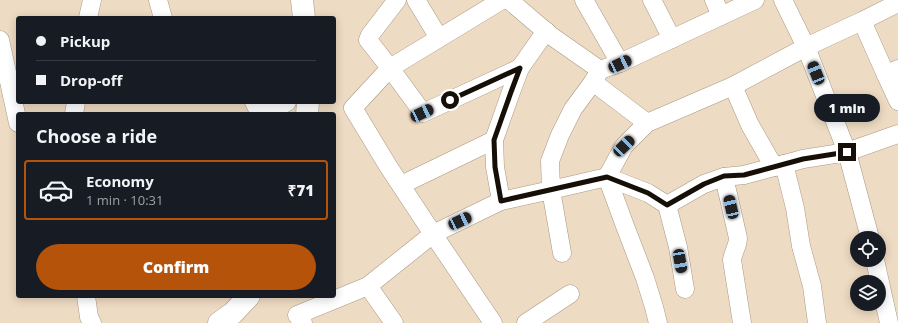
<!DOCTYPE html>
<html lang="en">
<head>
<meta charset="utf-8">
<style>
	:root { --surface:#171b24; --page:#20242c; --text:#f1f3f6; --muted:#9ea1a6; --line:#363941; --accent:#b45309 }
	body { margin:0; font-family:"Open Sans",sans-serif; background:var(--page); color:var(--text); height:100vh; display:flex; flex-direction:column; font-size:15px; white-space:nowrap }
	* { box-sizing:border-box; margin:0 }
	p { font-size:13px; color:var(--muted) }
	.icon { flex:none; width:22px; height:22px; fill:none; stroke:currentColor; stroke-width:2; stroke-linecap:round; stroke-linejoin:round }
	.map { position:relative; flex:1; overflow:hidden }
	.panel { position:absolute; left:16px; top:112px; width:320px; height:186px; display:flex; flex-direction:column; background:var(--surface); border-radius:4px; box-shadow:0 2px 10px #0003 }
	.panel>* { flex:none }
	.banner { position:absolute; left:16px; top:16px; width:320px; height:88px; border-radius:4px; box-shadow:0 2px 10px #0003; display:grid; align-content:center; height:88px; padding:0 20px; background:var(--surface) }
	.controls { position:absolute; left:850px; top:231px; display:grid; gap:8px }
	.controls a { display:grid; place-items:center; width:36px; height:36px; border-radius:50%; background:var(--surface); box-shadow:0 2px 10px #0003; font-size:20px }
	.end { position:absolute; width:18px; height:18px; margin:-9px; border:5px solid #150f07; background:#fff; box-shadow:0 0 0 2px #fff }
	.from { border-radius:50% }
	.bubble { position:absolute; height:28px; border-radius:14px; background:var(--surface); box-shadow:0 2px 10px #0003; font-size:13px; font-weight:800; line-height:28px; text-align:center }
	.car { position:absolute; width:12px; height:24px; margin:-12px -6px; border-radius:5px; box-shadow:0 0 3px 1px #0007; background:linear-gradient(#222 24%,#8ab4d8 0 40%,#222 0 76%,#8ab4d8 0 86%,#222 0) }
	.banner b { display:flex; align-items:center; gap:14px; height:38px; font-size:15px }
	.banner b+b { border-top:1px solid var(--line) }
	.banner i { width:10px; height:10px; background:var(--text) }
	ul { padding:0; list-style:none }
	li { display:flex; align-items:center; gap:12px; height:60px; margin:0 8px 6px; padding:0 12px; border:2px solid transparent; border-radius:4px }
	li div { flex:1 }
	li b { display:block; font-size:15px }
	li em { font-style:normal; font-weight:800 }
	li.active { border-color:var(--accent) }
	li>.icon { width:36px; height:36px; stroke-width:1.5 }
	h2 { padding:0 20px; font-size:18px; line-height:48px }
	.cta { display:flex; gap:8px; margin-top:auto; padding:8px 20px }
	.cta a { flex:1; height:46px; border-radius:24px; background:var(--accent); color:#fff; font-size:16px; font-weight:800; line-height:46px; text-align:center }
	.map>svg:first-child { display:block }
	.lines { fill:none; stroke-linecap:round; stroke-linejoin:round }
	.minor-casing { stroke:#aa9881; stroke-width:19 }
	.major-casing { stroke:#aa9881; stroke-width:23 }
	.minor { stroke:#fff; stroke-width:18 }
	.major { stroke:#fff; stroke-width:22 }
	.route { stroke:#150f07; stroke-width:5 }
</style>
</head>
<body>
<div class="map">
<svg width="898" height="323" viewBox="0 0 898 323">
	<rect width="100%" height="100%" fill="#eedbc3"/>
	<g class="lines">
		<!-- minor casing -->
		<g class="minor-casing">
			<g id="minor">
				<polyline points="158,0 163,18"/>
				<polyline points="397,0 370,35 368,40 390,68 502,0"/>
				<polyline points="416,0 439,38"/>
				<polyline points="509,0 550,35 600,70"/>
				<polyline points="584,0 620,63"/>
				<polyline points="652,0 672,39"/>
				<polyline points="714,0 721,16"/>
				<polyline points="88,18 92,0"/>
				<polyline points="862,21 886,75 898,69"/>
				<polyline points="546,31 520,68 511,92 494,140 495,167 501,201 551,190 562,253"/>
				<polyline points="0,40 18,123"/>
				<polyline points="886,75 898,101"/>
				<polyline points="593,82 573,109 560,135 550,161 551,190 607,177 648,193 667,205 678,247 685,289"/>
				<polyline points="733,86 750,125 774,167 803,159 847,152 898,134"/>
				<polyline points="254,102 260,114"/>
				<polyline points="74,114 76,102"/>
				<polyline points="265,114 287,102"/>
				<polyline points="647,123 593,82 600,70 620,63 755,0"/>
				<polyline points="784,164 795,208 801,246 812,286 817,323"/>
				<path d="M724,177L738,238C738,246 733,252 732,260L742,323"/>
				<polyline points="401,185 494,140"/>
				<polyline points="501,201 433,234 388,166 353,108 390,68 423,113 520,68"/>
				<polyline points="667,205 704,184 724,177 744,175 774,167"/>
				<polyline points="870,238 847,152 806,47 862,21 898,3"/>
				<polyline points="875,260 889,323"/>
				<polyline points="368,286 394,323"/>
				<polyline points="86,296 89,317 92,323"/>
				<polyline points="303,323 297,315 368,286 433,234 493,323"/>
				<polyline points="526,323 570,294"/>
				<polyline points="658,323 654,307 645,278 625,226 607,177 624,146 647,123 733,86 806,47 783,0"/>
			</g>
		</g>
		<!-- major casing -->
		<g class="major-casing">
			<g id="major">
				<polyline points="302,0 304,18"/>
				<polyline points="307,114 308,102"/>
				<polyline points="219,323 233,313 249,296"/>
			</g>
		</g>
		<!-- minor -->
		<use href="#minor" class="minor"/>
		<!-- major -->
		<use href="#major" class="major"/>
	</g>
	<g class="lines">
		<!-- route -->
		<polyline class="route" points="450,100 520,68 511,92 494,140 495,167 501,201 607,177 648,193 667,205 704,184 724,176 744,175 803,159 847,152"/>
	</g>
</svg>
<div class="controls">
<a><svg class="icon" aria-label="locate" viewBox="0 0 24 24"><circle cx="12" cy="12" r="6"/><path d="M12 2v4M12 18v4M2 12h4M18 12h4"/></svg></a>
<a><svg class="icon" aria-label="layers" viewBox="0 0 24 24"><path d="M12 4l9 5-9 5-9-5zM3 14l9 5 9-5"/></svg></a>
</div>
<i class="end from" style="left:450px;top:100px"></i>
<i class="end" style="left:847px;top:152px"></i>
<div class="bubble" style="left:814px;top:94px;width:66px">1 min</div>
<i class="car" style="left:620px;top:64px;rotate:65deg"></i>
<i class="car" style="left:816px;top:73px;rotate:338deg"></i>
<i class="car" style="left:422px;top:113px;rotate:65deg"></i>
<i class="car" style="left:624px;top:146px;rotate:46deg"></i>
<i class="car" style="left:731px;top:207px;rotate:347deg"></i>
<i class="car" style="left:460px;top:221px;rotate:65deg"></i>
<i class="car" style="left:680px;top:261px;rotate:170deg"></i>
<div class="banner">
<b><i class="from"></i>Pickup</b>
<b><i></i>Drop-off</b>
</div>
<section class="panel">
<h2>Choose a ride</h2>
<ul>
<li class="active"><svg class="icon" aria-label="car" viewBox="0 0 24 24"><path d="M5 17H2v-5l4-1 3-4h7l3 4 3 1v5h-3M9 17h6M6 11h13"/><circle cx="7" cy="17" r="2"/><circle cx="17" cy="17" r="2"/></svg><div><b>Economy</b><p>1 min · 10:31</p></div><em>₹71</em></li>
</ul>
<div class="cta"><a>Confirm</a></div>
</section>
</div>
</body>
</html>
